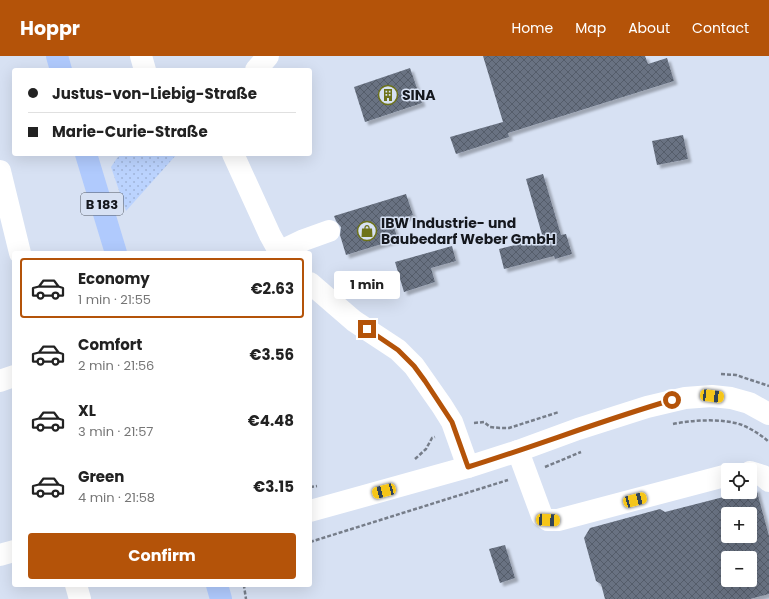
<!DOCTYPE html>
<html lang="en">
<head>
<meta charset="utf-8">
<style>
	:root { --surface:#fff; --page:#f2f2f2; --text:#222; --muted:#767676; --line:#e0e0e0; --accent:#b45309 }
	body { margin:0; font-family:Poppins,sans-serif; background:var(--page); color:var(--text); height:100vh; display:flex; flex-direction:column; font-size:15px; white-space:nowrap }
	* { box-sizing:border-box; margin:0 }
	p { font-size:13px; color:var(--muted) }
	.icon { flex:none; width:22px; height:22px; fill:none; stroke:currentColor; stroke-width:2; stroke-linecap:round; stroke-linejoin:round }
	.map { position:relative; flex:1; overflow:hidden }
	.drawer { position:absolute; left:12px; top:195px; width:300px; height:336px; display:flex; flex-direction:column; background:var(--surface); border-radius:4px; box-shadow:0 4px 16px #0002 }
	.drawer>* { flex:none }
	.hud { position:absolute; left:12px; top:12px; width:300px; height:88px; border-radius:4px; box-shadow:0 4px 16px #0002; display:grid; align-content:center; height:88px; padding:0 16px; background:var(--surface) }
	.fabs { position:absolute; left:721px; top:407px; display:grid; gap:8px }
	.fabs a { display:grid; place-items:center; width:36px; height:36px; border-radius:4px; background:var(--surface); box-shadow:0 4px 16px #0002; font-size:20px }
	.end { position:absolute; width:18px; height:18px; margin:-9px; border:5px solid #b45309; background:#fff; box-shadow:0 0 0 2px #fff }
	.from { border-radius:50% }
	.bubble { position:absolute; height:28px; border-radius:4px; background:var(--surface); box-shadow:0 4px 16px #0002; font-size:13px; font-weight:700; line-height:28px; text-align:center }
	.car { position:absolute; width:12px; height:24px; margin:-12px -6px; border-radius:5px; box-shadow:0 0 3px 1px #0007; background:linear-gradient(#f5c518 24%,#345 0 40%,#f5c518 0 76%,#345 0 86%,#f5c518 0) }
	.hud b { display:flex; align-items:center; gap:14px; height:38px; font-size:15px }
	.hud b+b { border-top:1px solid var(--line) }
	.hud i { width:10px; height:10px; background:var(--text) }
	ul { padding:7px 0 0; list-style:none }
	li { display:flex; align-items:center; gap:12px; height:60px; margin:0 8px 6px; padding:0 8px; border:2px solid transparent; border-radius:4px }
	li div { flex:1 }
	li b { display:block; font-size:15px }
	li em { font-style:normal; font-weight:700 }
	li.current { border-color:var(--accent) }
	li>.icon { width:36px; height:36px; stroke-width:1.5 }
	.action { display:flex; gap:8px; margin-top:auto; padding:8px 16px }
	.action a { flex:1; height:46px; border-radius:4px; background:var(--accent); color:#fff; font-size:16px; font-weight:700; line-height:46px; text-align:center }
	header { display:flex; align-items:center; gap:24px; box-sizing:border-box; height:56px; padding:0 20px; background:var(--accent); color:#fff }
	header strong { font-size:19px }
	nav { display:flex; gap:22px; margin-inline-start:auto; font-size:14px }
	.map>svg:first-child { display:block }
	.grass { fill:url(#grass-dots) }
	.building { fill:url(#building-cross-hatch); fill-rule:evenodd; filter:url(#shadow) }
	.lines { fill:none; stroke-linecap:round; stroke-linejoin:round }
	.path { stroke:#767d89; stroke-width:2.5; stroke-dasharray:4 2; stroke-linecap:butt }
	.minor { stroke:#fff; stroke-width:22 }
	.major { stroke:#b0cafd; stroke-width:22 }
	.route { stroke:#b45309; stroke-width:5 }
	.labels { text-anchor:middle; stroke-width:3; stroke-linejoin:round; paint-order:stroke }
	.shield { fill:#d7e1f3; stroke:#4f545e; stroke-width:1 }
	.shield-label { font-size:13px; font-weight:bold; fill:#15181e }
	.poi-label { font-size:14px; font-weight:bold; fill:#15181e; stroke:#d7e1f3; text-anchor:start }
</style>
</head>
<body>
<header>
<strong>Hoppr</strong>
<nav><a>Home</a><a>Map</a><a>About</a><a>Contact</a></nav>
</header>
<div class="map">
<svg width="769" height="543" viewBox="0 0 769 543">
	<defs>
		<pattern id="grass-dots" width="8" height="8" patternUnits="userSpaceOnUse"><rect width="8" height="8" fill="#bbd3fe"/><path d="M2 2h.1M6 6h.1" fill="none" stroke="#a0b4d9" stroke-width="1.8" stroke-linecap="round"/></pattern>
		<pattern id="building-cross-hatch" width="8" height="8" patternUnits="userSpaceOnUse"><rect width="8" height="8" fill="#697282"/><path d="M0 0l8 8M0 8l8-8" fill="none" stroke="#555d6a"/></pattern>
		<filter id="shadow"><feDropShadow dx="3.5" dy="3.5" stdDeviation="1" flood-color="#0004"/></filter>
	</defs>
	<rect width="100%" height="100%" fill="#d7e1f3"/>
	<!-- grass -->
	<polygon class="grass" points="122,98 177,98 126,155 111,111 117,102"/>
	<!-- building -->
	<g class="building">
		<polygon points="483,0 645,0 648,8 667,2 674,25 508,77 509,81 456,98 450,81 503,66"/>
		<polygon points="410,12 422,47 365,66 354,31"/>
		<polygon points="683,79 688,103 657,109 652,85"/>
		<polygon points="543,118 561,179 566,178 572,198 555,203 554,200 504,213 499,193 543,182 526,123"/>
		<polygon points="406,138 413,159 392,166 398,183 346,199 340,179 341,171 336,165 334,160"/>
		<polygon points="452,190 456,205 431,212 435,226 404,236 395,206"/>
		<path d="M756,432L769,480V538L750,543H605L601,528L596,525L584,482L590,472L660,453L665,456L743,436H750V434ZM728,458H750V480H728ZM728,502H750V524H728Z"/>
		<polygon points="505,489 515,522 500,527 489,493"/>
	</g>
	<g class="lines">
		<!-- path -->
		<g class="path">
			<polyline points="721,318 736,319 769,330"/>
			<polyline points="474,367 484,366 490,371 500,372 509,372 559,356"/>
			<path d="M673,368C693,364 723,362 742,369C752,373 761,379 769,386"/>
			<polyline points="415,403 426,393 432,382 435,381"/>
			<polyline points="545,411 581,396"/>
			<polyline points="310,431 317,430"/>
			<polyline points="310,486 508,424"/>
			<polyline points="245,529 244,530 246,543"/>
		</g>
		<!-- minor -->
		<g class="minor">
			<polyline points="141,0 145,14"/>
			<polyline points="256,14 268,0"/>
			<polyline points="233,98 270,179 280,197"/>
			<polyline points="0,115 20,197"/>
			<polyline points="279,196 304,184 329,175"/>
			<polyline points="310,227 354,265 398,294 414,310 442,350 452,366 468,411"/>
			<polyline points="0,325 14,320"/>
			<polyline points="518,395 542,460 548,464 558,464 728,419"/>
			<polyline points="750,416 763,420 769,425"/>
			<polyline points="310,455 468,411 518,395 578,373 647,351 685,342 712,340 731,342 749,347 769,358"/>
			<polyline points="0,499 14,495"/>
			<polyline points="76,529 80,543"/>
		</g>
		<!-- major -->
		<g class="major">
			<polyline points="57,0 61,14"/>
			<polyline points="86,98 116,197"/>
			<polyline points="217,529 221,543"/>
		</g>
	</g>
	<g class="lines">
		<!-- route -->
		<path class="route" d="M367,273L398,294L414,310L425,325L452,366L468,411C536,390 603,364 672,344"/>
	</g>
	<!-- icons -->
	<defs>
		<g id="building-ring" transform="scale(1)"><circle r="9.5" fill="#d7e1f3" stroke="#6e7319" stroke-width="1.5"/><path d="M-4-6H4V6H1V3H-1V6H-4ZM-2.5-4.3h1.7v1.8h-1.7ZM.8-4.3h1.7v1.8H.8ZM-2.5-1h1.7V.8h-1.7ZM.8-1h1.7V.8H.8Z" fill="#6e7319"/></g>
		<g id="shop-ring" transform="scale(1)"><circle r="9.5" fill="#d7e1f3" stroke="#6e7319" stroke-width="1.5"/><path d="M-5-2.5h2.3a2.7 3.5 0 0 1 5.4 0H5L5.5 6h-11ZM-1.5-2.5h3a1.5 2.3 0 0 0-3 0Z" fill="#6e7319"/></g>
	</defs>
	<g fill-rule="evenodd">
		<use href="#building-ring" x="388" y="39"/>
		<use href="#shop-ring" x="367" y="175"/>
	</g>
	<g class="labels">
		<!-- shield labels -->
		<rect class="shield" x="81" y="137" width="42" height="22" rx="3"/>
		<g class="shield-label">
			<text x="102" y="153">B 183</text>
		</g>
		<!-- poi labels -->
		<g class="poi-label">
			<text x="402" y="44">SINA</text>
			<text x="381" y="172">IBW Industrie- und<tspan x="381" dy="16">Baubedarf Weber GmbH</tspan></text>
		</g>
	</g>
</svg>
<div class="fabs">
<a><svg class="icon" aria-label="locate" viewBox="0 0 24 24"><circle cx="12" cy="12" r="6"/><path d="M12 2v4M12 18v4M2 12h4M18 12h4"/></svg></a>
<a>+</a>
<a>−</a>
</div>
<i class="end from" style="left:672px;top:344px"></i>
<i class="end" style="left:367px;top:273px"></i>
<div class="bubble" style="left:334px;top:215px;width:66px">1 min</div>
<i class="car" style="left:712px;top:340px;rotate:97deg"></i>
<i class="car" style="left:384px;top:435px;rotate:255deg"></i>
<i class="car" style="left:635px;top:444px;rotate:75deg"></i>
<i class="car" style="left:548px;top:464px;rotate:93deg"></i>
<div class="hud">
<b><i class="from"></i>Justus-von-Liebig-Straße</b>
<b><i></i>Marie-Curie-Straße</b>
</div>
<section class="drawer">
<ul>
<li class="current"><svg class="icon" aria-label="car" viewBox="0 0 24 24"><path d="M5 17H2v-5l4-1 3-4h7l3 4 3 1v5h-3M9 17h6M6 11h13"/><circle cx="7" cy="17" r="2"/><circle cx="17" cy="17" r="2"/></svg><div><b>Economy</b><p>1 min · 21:55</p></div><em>€2.63</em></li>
<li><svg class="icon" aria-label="car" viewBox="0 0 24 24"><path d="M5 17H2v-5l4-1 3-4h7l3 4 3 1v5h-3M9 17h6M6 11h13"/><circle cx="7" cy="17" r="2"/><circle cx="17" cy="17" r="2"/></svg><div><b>Comfort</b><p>2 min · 21:56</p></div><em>€3.56</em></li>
<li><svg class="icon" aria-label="car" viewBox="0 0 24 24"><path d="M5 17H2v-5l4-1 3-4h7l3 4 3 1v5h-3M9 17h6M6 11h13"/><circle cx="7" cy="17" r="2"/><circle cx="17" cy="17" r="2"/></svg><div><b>XL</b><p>3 min · 21:57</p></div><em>€4.48</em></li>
<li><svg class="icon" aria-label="car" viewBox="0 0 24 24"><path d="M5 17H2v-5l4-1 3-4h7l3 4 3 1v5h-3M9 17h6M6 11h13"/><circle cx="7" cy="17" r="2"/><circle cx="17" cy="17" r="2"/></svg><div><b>Green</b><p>4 min · 21:58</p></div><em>€3.15</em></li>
</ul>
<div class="action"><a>Confirm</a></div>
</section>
</div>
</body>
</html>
